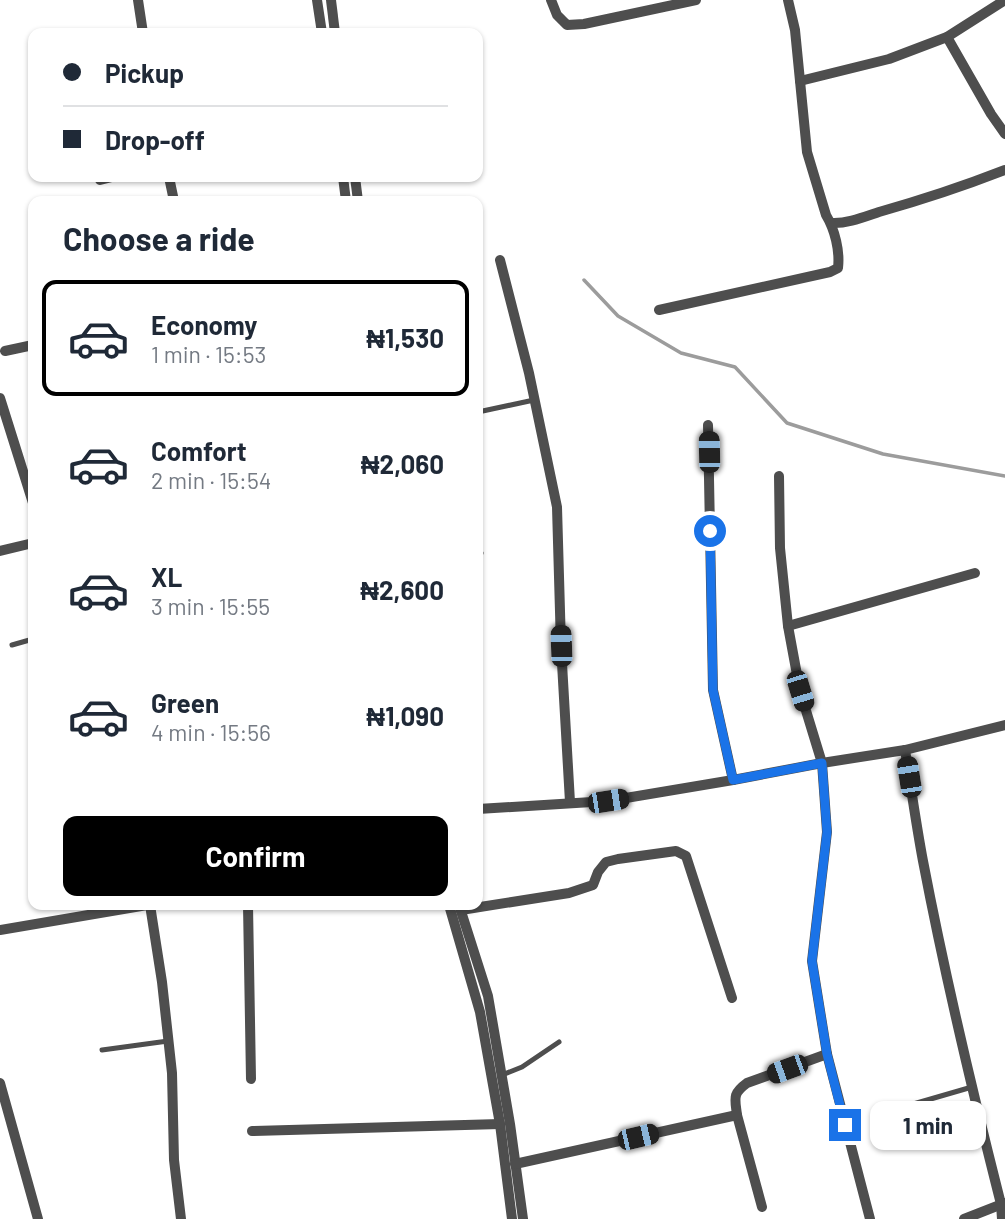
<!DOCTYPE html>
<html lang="en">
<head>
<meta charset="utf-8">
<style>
	:root { --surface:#fff; --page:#f6f6f7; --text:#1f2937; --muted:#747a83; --line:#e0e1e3; --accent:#000 }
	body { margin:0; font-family:Barlow,sans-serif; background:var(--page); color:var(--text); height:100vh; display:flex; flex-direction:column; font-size:26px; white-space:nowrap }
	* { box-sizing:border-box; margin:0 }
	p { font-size:23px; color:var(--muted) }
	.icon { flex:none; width:38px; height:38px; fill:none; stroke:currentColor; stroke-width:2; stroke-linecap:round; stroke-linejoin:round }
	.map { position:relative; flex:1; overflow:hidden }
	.sheet { position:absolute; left:28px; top:196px; width:455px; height:714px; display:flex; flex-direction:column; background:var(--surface); border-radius:14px; box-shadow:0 2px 5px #0004 }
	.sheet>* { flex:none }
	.guide { position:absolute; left:28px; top:28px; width:455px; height:154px; border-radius:14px; box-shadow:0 2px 5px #0004; display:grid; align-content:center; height:154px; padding:0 35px; background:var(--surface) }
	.end { position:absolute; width:32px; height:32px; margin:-16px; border:9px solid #1a73e8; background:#fff; box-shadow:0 0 0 4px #fff }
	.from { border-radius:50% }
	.bubble { position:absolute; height:49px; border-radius:14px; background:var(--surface); box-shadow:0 2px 5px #0004; font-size:23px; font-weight:700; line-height:49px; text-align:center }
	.car { position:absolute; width:21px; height:42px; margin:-21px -10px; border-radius:9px; box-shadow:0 0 5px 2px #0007; background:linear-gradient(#222 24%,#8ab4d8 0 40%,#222 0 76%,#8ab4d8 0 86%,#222 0) }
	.guide b { display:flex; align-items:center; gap:24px; height:66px; font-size:26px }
	.guide b+b { border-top:2px solid var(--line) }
	.guide i { width:18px; height:18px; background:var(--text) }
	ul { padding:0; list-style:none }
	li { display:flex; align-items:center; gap:21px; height:116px; margin:0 14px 10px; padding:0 21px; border:4px solid transparent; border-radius:14px }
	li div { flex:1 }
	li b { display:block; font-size:26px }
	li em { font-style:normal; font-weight:700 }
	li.active { border-color:var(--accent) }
	li>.icon { width:63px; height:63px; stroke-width:1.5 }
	h2 { padding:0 35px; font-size:32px; line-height:84px }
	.primary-button { display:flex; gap:14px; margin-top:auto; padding:14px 35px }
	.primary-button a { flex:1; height:80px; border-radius:14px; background:var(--accent); color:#fff; font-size:28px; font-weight:700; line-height:80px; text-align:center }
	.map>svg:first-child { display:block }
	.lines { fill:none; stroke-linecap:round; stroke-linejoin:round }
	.stream { stroke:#9c9c9c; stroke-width:3.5 }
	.lane { stroke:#4e4e4e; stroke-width:5 }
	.street { stroke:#4e4e4e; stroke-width:10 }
	.route { stroke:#1a73e8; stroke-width:9 }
</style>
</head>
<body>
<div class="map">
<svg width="1005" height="1219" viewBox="0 0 1005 1219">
	<rect width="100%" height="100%" fill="#fff"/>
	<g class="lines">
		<!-- stream -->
		<polyline class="stream" points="584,280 618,316 681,353 735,367 787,423 883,454 1005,476"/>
		<!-- lane -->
		<g class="lane">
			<polyline points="478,412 534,400"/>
			<polyline points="478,553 481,553"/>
			<polyline points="12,645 33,639"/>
			<polyline points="102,1050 168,1041"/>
			<polyline points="502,1075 522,1067 559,1042"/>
			<polyline points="903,1107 972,1087"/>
		</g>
		<!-- street -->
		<g class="street">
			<polyline points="138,0 143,33"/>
			<polyline points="317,0 322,33"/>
			<polyline points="331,0 335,33"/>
			<polyline points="551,0 557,15 567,25 584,24 696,0"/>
			<polyline points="947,37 991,114 1005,134"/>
			<polyline points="800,81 889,59 947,37 1005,0"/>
			<polyline points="169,177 174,201"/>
			<polyline points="343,177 346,201"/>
			<polyline points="355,177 358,201"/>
			<polyline points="100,180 112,177"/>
			<path d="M831,223C847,224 864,217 879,212C922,200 964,186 1005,170"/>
			<polyline points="500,260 529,373 557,507 561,646 570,802"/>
			<path d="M659,310L830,272L838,268C840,251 835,230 826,215L807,152L795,30L788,0"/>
			<polyline points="5,351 33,345"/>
			<polyline points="0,398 33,503"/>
			<polyline points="708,425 713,690 733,780"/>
			<polyline points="779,476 780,548 788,626 800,691 822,763 827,832 812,961 827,1054"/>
			<polyline points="0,551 33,543"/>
			<polyline points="788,626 975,573"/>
			<path d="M905,750C911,787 916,824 923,861C945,976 972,1090 1001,1204L1002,1219"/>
			<polyline points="478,809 608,801 733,780 822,763 905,750 1005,725"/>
			<polyline points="150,905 162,982 172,1073 174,1160 181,1219"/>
			<polyline points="248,905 251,1079"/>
			<polyline points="449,905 480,1012 500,1124 512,1219"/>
			<polyline points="459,905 488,996 510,1124 523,1219"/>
			<polyline points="461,910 569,893 593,885 598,872 606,862 618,859 676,851 686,856 732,998"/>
			<polyline points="0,930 147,905"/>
			<polyline points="0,1083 38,1219"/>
			<polyline points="737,1115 762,1207"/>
			<polyline points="252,1131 500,1124"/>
			<path d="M515,1164L737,1115C735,1098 732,1094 747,1083L827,1054L870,1219"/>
			<polyline points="964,1219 1005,1203"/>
		</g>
	</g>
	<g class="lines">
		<!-- route -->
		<polyline class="route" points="710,531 713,690 733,780 822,763 827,832 812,961 827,1054 845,1125"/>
	</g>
</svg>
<i class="end from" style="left:710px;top:531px"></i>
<i class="end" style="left:845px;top:1125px"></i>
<div class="bubble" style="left:870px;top:1101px;width:116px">1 min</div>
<i class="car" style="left:709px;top:452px;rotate:359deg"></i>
<i class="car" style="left:561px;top:646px;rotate:358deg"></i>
<i class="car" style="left:800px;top:691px;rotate:163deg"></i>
<i class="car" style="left:909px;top:777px;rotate:351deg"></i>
<i class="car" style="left:608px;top:801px;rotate:81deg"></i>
<i class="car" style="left:787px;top:1069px;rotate:250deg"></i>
<i class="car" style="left:638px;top:1137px;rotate:77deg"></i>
<div class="guide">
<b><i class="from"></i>Pickup</b>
<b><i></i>Drop-off</b>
</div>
<section class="sheet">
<h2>Choose a ride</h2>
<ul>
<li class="active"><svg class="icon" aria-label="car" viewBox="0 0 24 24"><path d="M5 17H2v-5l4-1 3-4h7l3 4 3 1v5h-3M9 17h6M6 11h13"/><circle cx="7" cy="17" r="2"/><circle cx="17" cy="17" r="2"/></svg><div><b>Economy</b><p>1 min · 15:53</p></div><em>₦1,530</em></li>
<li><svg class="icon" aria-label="car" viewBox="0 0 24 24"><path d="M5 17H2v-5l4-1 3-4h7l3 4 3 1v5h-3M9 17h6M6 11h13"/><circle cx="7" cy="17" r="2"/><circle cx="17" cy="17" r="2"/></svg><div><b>Comfort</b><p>2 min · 15:54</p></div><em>₦2,060</em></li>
<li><svg class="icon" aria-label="car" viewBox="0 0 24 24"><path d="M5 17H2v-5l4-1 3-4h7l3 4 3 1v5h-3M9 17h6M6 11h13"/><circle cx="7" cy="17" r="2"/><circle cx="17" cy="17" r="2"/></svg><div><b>XL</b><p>3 min · 15:55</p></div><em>₦2,600</em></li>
<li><svg class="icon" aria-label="car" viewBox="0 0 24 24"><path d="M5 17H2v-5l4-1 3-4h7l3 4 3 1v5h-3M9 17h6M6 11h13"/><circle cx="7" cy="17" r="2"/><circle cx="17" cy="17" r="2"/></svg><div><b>Green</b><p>4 min · 15:56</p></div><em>₦1,090</em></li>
</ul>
<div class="primary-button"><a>Confirm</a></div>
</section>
</div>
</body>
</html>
